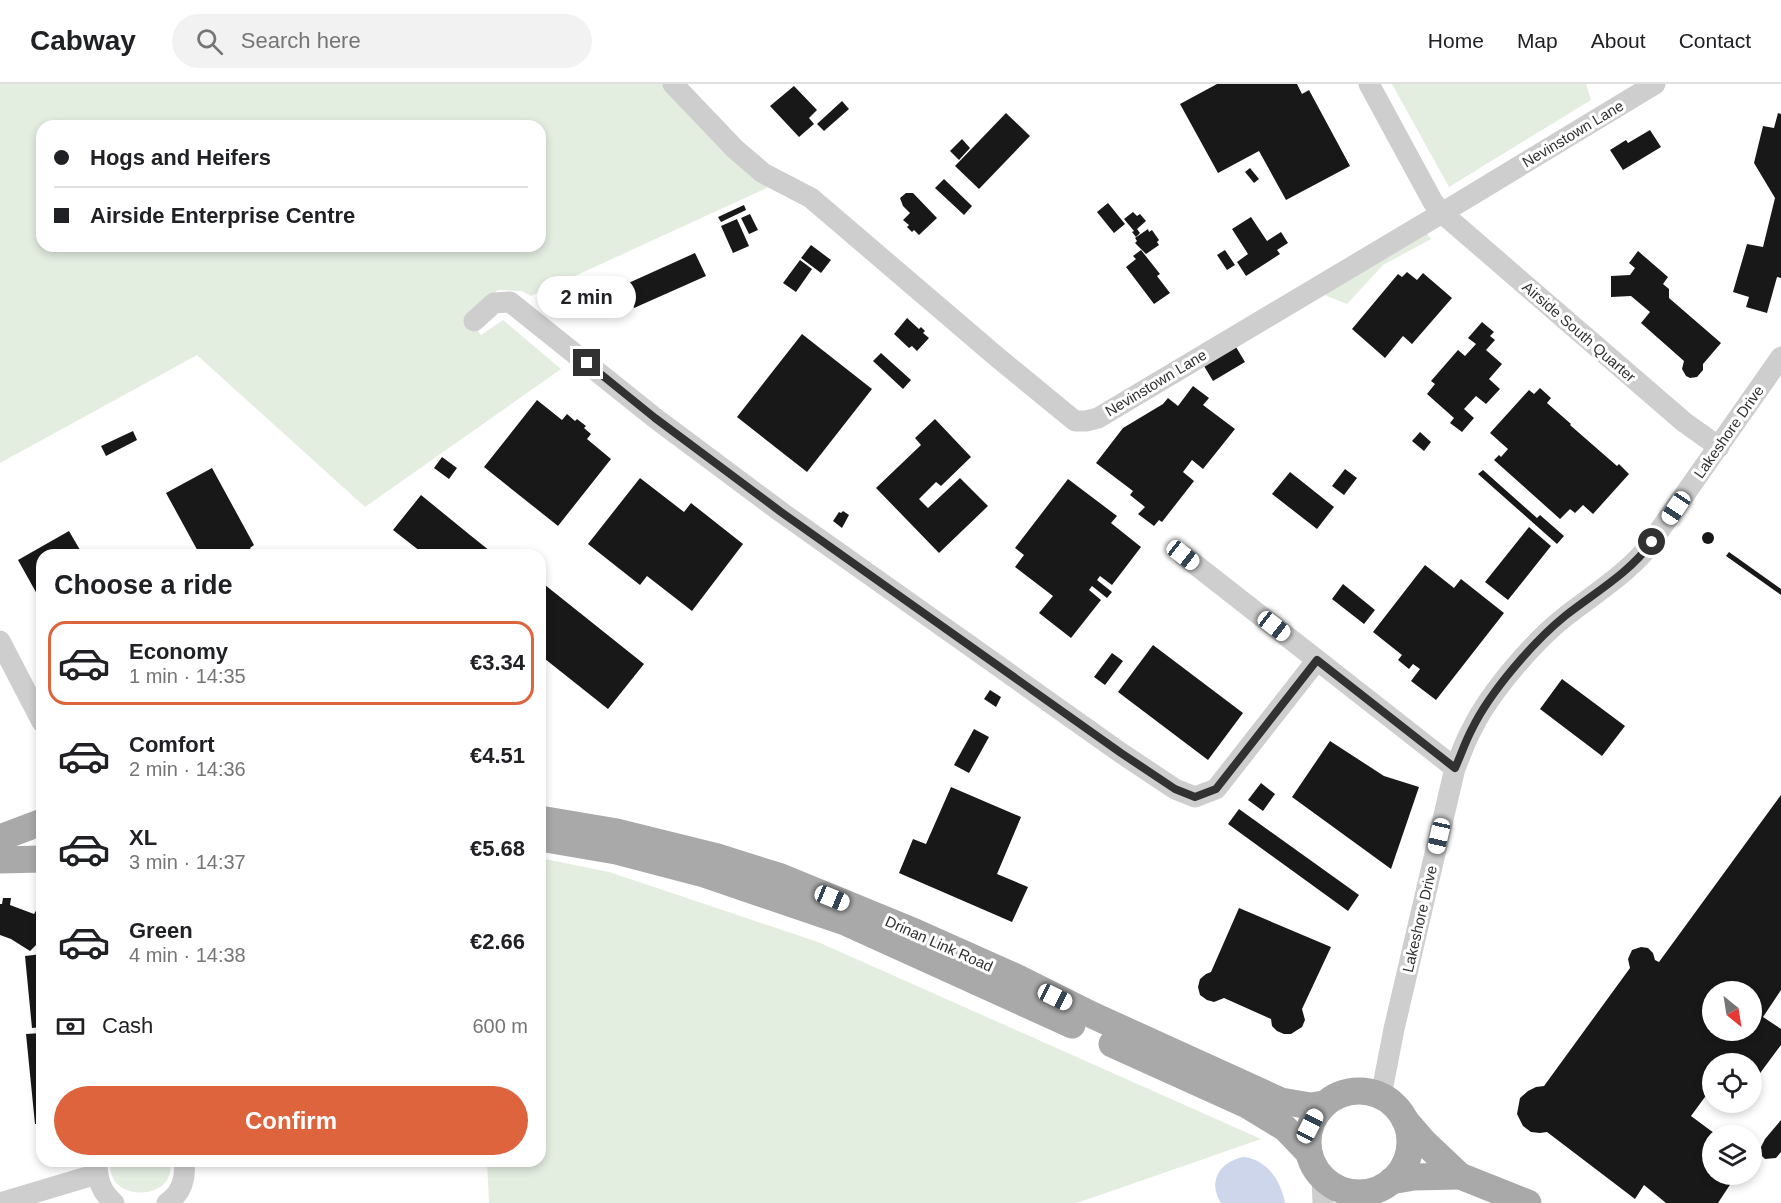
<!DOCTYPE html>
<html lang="en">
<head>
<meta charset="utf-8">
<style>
	:root { --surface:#fff; --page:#f2f2f2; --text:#202124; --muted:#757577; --line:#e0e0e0; --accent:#dd643d }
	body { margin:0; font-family:Helvetica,sans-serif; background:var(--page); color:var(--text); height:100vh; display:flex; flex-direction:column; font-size:22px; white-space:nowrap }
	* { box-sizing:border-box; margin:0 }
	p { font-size:20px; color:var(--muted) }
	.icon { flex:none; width:33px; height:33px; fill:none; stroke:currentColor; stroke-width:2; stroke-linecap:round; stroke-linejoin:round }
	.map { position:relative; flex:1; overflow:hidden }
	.drawer { position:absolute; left:36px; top:465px; width:510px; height:618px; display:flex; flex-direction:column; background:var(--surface); border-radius:18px; box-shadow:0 3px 9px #0003 }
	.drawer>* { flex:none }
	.hud { position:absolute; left:36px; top:36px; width:510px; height:132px; border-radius:18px; box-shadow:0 3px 9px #0003; display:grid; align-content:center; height:132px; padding:0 18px; background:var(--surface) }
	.needle { width:39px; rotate:150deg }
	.buttons { position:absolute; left:1702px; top:897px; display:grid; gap:12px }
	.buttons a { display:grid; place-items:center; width:60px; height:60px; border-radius:50%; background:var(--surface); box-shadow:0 3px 9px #0003; font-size:30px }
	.end { position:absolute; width:27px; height:27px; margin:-14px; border:8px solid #313131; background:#fff; box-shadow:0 0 0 3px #fff }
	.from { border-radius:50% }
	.bubble { position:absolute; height:42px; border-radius:21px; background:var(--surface); box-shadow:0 3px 9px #0003; font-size:20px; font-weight:700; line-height:42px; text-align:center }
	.car { position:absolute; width:18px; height:36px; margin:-18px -9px; border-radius:8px; box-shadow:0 0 4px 2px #0007; background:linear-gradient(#fff 24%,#345 0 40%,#fff 0 76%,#345 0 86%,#fff 0) }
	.hud b { display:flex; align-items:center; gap:21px; height:57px; font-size:22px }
	.hud b+b { border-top:2px solid var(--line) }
	.hud i { width:15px; height:15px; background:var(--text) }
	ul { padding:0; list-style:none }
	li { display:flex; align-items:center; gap:18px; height:84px; margin:0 12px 9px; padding:0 6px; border:3px solid transparent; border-radius:18px }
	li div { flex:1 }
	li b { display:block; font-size:22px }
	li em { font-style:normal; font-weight:700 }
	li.current { border-color:var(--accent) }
	li>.icon { width:54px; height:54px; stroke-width:1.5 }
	h2 { padding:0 18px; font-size:27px; line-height:72px }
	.pay { display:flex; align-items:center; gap:15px; height:66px; padding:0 18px; font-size:22px }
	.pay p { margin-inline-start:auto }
	.button { display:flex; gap:12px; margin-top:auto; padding:12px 18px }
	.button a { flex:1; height:69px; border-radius:36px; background:var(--accent); color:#fff; font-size:24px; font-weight:700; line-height:69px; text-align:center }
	header { display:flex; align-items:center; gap:36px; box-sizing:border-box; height:84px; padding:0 30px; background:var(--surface); border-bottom:2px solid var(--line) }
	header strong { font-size:28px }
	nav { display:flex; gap:33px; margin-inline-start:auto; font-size:21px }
	.search { width:420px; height:54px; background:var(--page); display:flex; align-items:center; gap:15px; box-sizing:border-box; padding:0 21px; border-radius:33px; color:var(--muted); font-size:22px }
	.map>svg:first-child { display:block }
	.green { fill:#e3ede0; fill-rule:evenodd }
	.water { fill:#cdd6eb }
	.building { fill:#181818; fill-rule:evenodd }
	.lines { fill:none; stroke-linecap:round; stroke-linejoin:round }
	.minor { stroke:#cecece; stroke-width:21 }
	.major { stroke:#a9a9a9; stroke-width:27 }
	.route { stroke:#313131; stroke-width:8 }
	.labels { text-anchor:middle; stroke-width:6; stroke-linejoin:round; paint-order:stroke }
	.street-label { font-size:15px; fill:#313131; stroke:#fff }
</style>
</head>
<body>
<header>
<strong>Cabway</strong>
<div class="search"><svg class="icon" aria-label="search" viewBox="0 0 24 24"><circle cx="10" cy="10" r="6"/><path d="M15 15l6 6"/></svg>Search here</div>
<nav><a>Home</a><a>Map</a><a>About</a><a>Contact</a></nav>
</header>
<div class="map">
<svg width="1781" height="1119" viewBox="0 0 1781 1119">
	<rect width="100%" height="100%" fill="#fff"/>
	<!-- green -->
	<g class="green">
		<path d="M0,0H673L769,92L767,104L531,212L522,207L498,206L464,233L481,251L503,236L561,285L365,423L197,271L0,379ZM42,42H540V162H42Z"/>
		<polygon points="1392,0 1586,0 1591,16 1449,103"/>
		<polygon points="1424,146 1431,155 1383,181 1347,220 1320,209"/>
		<polygon points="540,774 609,788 818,858 1261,1055 1077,1119 489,1119 487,1077 540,1077"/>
		<path d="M111,1077H170C178,1119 103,1119 111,1077Z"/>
	</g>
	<!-- water -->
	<path class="water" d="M1243,1073C1267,1075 1281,1097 1285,1119H1221C1207,1097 1220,1078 1243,1073Z"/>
	<!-- building -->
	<g class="building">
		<polygon points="1217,0 1297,0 1302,10 1309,6 1350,82 1286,116 1259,67 1218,89 1180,20"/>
		<polygon points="794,2 817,26 809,34 814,40 799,53 770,22"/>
		<polygon points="842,17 849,25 824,47 817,40"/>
		<polygon points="1006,29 1030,52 979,105 955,82"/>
		<polygon points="1778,29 1781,30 1781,194 1777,193 1767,229 1746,223 1749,213 1733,208 1747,160 1763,163 1775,114 1754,79 1763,42 1774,44"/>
		<polygon points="1650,46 1661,63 1623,86 1610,66 1626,56 1628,59"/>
		<polygon points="962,55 970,64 959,76 950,67"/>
		<polygon points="1250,84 1259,95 1254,99 1245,88"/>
		<polygon points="944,95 972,122 964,131 935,104"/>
		<polygon points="906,109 913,109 937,134 919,151 914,146 912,148 907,143 909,141 903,136 910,129 903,122 900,114"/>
		<polygon points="1108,119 1125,140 1114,149 1097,128"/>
		<polygon points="744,121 746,126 721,138 718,133"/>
		<polygon points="1133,128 1137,132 1140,130 1146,137 1137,145 1140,149 1136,153 1132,148 1134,147 1124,135"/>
		<polygon points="750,130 758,146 749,150 741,134"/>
		<polygon points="1251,133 1267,157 1281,148 1288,159 1277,166 1280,170 1246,192 1237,178 1248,170 1232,145"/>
		<polygon points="737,135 749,162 733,169 721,142"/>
		<polygon points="1148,145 1149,148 1152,146 1159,156 1157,158 1159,161 1146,170 1135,159 1137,157 1135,154"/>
		<polygon points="811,161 831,176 821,189 801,174"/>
		<polygon points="1141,166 1160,190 1157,192 1170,209 1154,220 1126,183 1136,175 1133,172"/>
		<polygon points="1225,166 1235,181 1227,186 1217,171"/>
		<polygon points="1638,167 1668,193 1663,200 1669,205 1669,214 1721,259 1703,280 1703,286 1697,293 1690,294 1686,292 1682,285 1684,277 1641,239 1650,228 1631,212 1611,213 1611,192 1630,191 1635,184 1629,179"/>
		<polygon points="695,169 706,192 634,224 624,201"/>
		<polygon points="800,176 812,185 796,208 783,199"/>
		<polygon points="1407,188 1417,196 1423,189 1452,214 1412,260 1403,252 1385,274 1352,245 1398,190 1402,193"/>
		<polygon points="907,234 919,245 921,243 925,247 923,249 929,254 917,267 912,262 909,264 894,250"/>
		<polygon points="1482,238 1494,248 1490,252 1495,256 1486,266 1502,280 1489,295 1500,305 1486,320 1476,312 1464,325 1474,334 1462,348 1450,339 1454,334 1427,310 1435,300 1431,297 1458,266 1465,272 1476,260 1468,254"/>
		<polygon points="802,250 872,305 807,388 737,333"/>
		<polygon points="1236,263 1245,278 1213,297 1204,282"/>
		<polygon points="881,269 911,296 903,305 873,277"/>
		<polygon points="1193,302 1209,314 1203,321 1235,345 1203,385 1192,376 1183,388 1194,397 1162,438 1159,436 1154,442 1138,430 1145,423 1130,411 1133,407 1096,379 1123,344 1163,320 1168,314 1178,322"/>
		<polygon points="1540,304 1551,314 1547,319 1571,340 1570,341 1617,382 1619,380 1629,390 1593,430 1583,421 1575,429 1570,425 1560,435 1494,376 1499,371 1501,373 1508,365 1490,349 1529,306 1534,310"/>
		<polygon points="537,316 562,336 567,330 575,337 577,335 586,342 584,344 591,350 587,355 611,375 558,442 484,383"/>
		<polygon points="935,335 971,373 941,402 936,398 919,415 928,424 960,394 988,422 939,469 876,404 921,361 915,354"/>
		<polygon points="133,347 137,356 106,372 101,362"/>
		<polygon points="1420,348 1431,358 1424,367 1412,357"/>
		<polygon points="442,373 457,384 449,395 434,384"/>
		<polygon points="212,384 254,461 250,464 254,471 200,471 166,409"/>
		<polygon points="1345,385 1357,394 1344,411 1332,402"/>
		<polygon points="1483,386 1537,434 1540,431 1564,452 1557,460 1478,390"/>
		<polygon points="1290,388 1334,423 1317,445 1272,410"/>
		<polygon points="640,394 684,428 691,419 743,460 692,527 647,492 640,501 588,460"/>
		<polygon points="1068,395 1117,432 1111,439 1141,463 1112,501 1100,492 1097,496 1112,508 1107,514 1092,502 1089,506 1101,516 1071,554 1039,529 1053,512 1015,483 1024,471 1015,464"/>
		<polygon points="421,411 470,451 495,471 425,471 393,446"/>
		<polygon points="843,427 849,431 842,444 833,437 839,428 841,429"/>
		<polygon points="1529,443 1551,462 1508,516 1485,498"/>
		<polygon points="69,447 83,471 42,471 42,519 18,476"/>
		<circle cx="1708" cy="454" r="6"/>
		<polygon points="1729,468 1781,505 1781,511 1726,472"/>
		<polygon points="1425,481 1454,504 1461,495 1504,529 1436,616 1411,597 1420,585 1413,580 1409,585 1398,576 1402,571 1373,548"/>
		<polygon points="540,497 644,580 608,625 540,571"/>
		<polygon points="1343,500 1375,526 1364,540 1332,515"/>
		<polygon points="1153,561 1243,629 1208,676 1118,608"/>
		<polygon points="1112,569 1123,577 1105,601 1094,593"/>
		<polygon points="1562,595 1625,642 1602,672 1540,625"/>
		<polygon points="990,606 1001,613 996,623 984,615"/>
		<polygon points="974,645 989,653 969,689 954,681"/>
		<polygon points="1330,657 1384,692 1419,703 1391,785 1292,713"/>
		<polygon points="1261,699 1275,710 1263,727 1248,716"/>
		<polygon points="951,703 1021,733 997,790 1028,803 1012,838 899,789 913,755 926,760"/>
		<path d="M1781,711V906L1763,933L1781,945V961L1752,1000V980H1713V1002L1691,1032L1718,1052H1713V1090H1737L1718,1119H1666L1644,1101L1635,1115L1547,1048L1540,1049L1531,1048L1523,1042L1517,1030L1520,1014L1528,1007L1536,1003L1544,1002L1630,884L1628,875L1632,866L1641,863L1648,864L1653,869L1655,876L1659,878ZM1713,908H1752V946H1713Z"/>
		<polygon points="1239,725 1359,811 1348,827 1228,740"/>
		<polygon points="3,814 11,814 10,821 34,830 37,825 42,827 42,855 30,867 11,855 0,851 0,820 2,820"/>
		<polygon points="1239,824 1331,863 1302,925 1305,936 1302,943 1291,950 1284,950 1277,947 1272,942 1271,935 1224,914 1214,918 1207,916 1200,911 1198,903 1200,895 1206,890 1211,888"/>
		<polygon points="42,870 42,943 32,944 25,872"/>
		<polygon points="42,949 42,1040 35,1040 26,950"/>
		<polygon points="1781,1036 1781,1068 1776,1074 1765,1075 1761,1071 1760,1065 1765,1055"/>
	</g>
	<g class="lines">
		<!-- minor -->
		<g class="minor">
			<polyline points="673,0 735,65 763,89 811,114 997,273 1075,337 1086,337 1098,334 1442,129 1655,0"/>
			<polyline points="1369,0 1433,118 1442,129 1684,338 1719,363"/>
			<polyline points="474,237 494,219 510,218 655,334 781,428 1121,669 1175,705 1195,713 1216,705 1317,576"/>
			<polyline points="1183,471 1455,684"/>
			<polyline points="0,557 42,638"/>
			<path d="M1381,1012L1394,945L1455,684C1461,671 1465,657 1472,645C1490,608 1534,557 1566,532C1593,511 1622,493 1645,467L1781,273"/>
			<path d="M97,1078C97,1095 101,1108 114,1119"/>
			<polyline points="1322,1094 1323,1119"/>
			<polyline points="0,1119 97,1090"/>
			<path d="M167,1119C182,1109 186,1094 184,1077"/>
			<polyline points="1367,1119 1377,1105"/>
		</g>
		<!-- major -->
		<g class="major">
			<polyline points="540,735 617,748 714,772 781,793 915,848 1018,894 1092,931 1281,1017 1310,1022 1324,1020"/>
			<polyline points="0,754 42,738"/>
			<polyline points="540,754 616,767 704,790 845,838 1072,941"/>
			<polyline points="0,776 42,775"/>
			<polyline points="1112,960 1247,1021 1285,1044 1309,1069"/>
			<circle cx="1359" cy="1058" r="51"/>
			<polyline points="1405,1036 1424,1058 1460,1092 1528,1119"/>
			<polyline points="1391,1097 1414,1093 1460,1092"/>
		</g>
	</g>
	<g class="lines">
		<!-- route -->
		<path class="route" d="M587,279L655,334L781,428L1121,669L1175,705L1195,713L1216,705L1317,576L1455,684C1461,671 1465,658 1472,645C1490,608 1533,558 1565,532C1597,507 1628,490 1652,458"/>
	</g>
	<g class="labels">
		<!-- street labels -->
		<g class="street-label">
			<text transform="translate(1573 50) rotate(-31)" y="5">Nevinstown Lane</text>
			<text transform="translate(1579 248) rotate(41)" y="5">Airside South Quarter</text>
			<text transform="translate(1156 299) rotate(-31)" y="5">Nevinstown Lane</text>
			<text transform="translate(1729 348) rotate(-55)" y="5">Lakeshore Drive</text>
			<text transform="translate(1420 835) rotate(-77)" y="5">Lakeshore Drive</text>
			<text transform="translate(939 860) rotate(24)" y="5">Drinan Link Road</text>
		</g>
	</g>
</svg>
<div class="buttons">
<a><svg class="needle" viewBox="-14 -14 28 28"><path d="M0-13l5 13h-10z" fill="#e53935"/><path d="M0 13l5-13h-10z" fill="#757577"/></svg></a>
<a><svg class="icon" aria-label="locate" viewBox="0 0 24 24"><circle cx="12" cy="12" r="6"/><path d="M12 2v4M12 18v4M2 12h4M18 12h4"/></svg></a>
<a><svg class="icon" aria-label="layers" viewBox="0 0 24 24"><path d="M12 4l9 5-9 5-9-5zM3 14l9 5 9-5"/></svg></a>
</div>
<i class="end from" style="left:1652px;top:458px"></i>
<i class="end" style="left:587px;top:279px"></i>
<div class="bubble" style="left:537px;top:192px;width:99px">2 min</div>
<i class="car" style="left:1676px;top:424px;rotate:214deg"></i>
<i class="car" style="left:1183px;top:471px;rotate:128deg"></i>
<i class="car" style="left:1274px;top:542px;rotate:128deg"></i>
<i class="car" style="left:1439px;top:752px;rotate:193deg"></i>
<i class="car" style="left:832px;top:814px;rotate:112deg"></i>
<i class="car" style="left:1055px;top:913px;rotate:116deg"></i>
<i class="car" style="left:1310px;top:1042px;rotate:27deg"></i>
<div class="hud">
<b><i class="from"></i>Hogs and Heifers</b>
<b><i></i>Airside Enterprise Centre</b>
</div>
<section class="drawer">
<h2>Choose a ride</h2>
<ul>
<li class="current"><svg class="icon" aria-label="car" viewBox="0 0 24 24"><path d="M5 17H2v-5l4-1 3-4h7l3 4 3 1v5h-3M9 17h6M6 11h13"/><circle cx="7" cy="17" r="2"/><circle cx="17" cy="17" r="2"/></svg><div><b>Economy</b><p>1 min · 14:35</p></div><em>€3.34</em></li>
<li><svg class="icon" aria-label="car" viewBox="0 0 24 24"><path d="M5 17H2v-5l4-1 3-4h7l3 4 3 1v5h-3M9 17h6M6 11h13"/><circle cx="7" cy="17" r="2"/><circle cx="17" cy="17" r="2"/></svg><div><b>Comfort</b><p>2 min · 14:36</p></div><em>€4.51</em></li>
<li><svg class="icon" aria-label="car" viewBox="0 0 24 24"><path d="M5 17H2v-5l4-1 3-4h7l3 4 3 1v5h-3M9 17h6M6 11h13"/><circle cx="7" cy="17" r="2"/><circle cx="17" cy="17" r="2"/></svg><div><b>XL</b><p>3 min · 14:37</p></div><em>€5.68</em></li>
<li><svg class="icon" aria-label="car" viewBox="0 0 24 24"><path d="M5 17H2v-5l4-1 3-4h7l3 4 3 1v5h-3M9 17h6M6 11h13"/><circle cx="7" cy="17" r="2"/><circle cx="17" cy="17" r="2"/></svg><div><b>Green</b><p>4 min · 14:38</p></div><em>€2.66</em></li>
</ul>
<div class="pay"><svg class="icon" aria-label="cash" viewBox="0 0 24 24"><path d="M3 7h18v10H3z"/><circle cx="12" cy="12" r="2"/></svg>Cash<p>600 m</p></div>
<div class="button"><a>Confirm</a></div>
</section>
</div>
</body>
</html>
